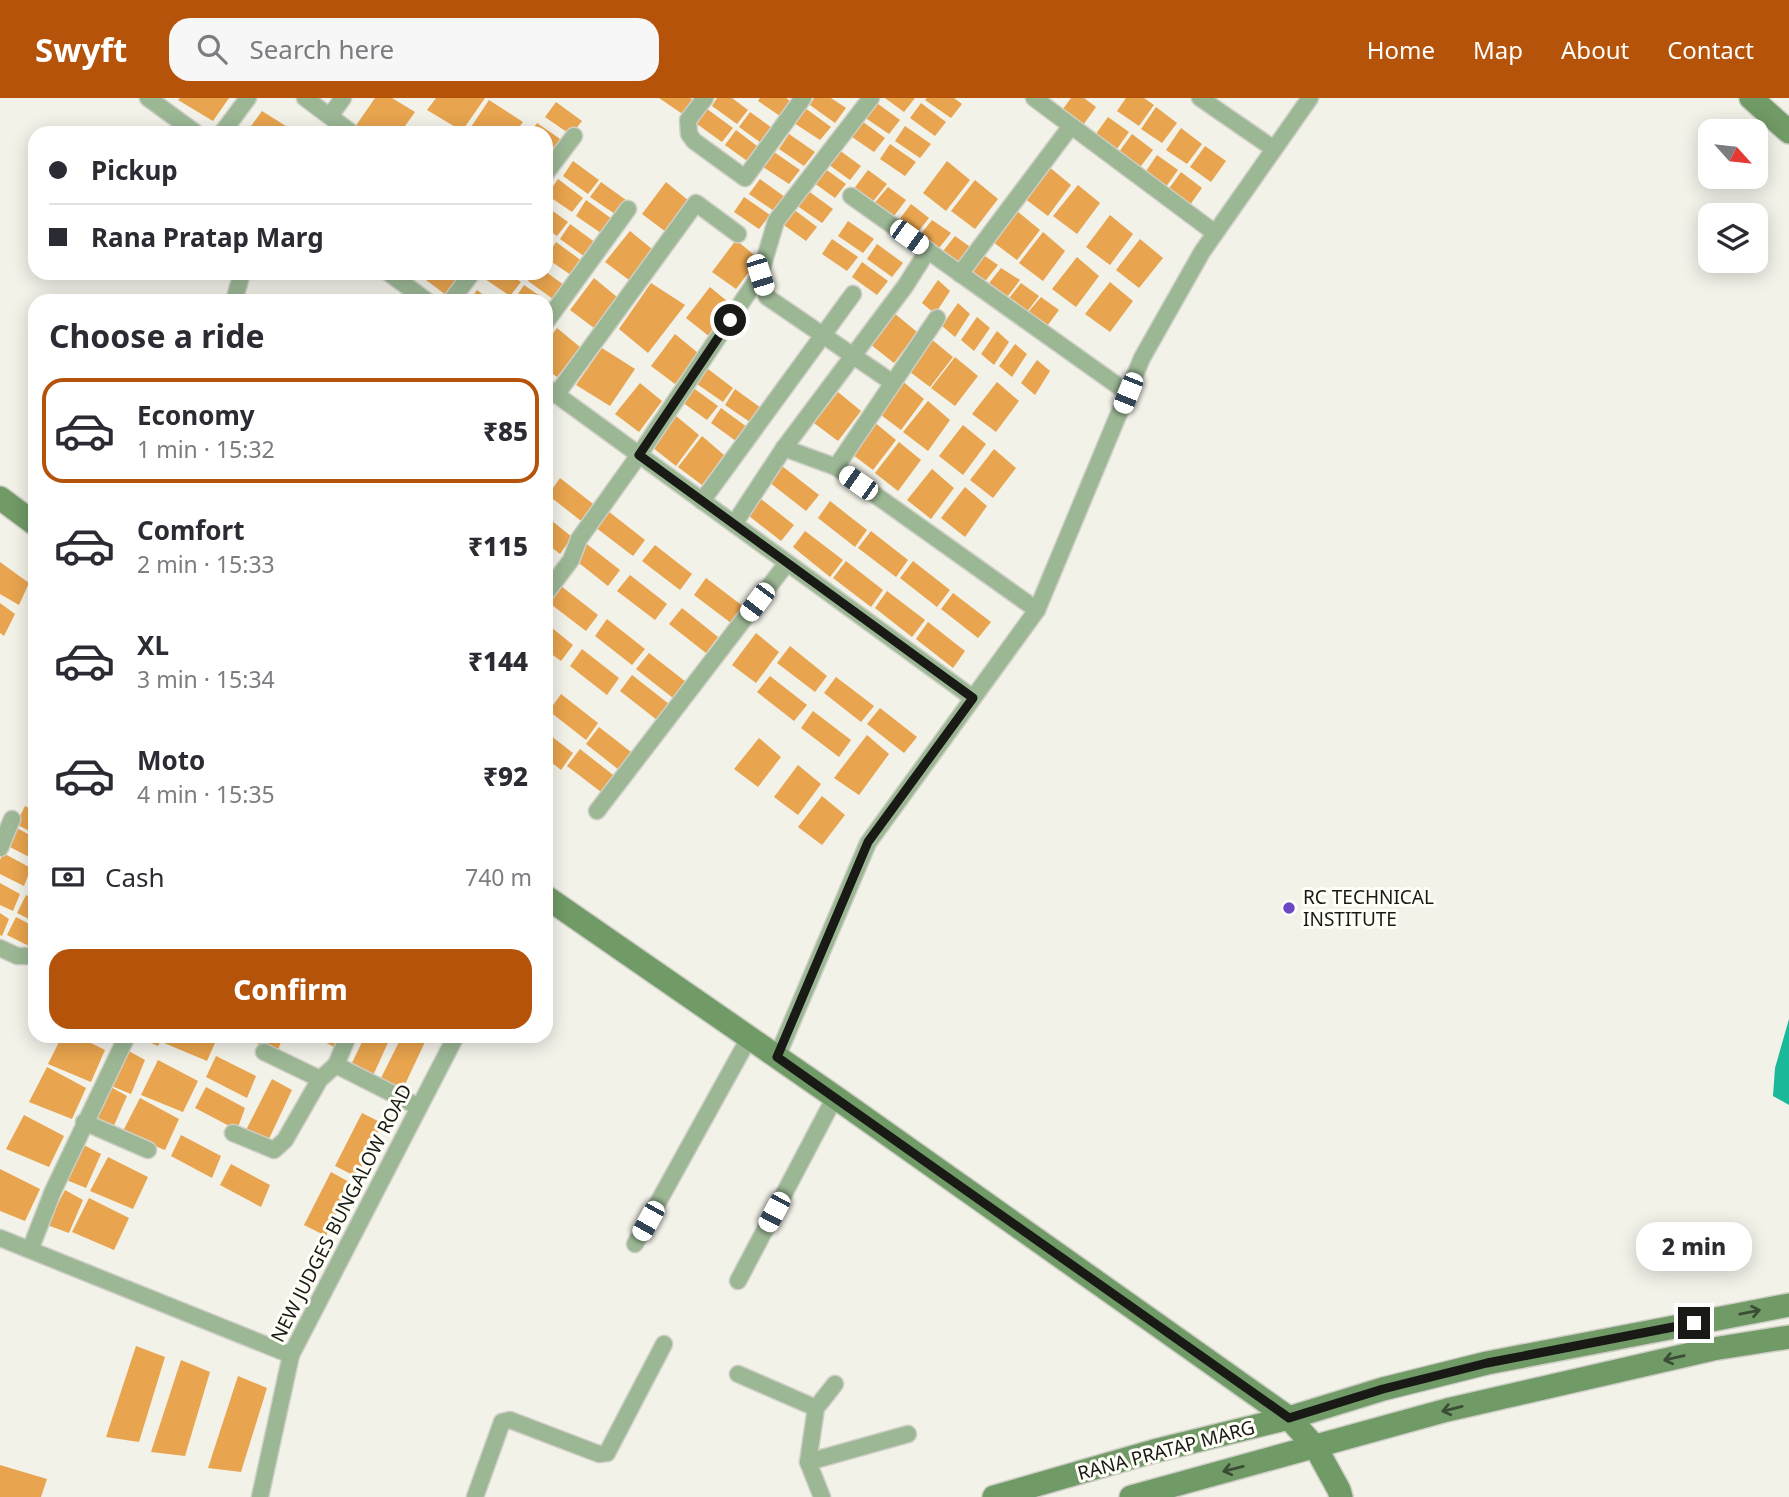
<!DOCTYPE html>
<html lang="en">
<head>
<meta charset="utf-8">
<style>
	:root { --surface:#fff; --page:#f7f7f7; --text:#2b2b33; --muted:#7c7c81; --line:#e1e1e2; --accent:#b45309 }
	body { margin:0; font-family:"Noto Sans",sans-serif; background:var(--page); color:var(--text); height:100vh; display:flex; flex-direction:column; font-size:26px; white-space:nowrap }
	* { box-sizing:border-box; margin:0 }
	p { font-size:23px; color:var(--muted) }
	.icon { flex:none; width:38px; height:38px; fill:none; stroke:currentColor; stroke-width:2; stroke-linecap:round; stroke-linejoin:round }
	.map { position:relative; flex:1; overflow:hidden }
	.details { position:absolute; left:28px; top:196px; width:525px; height:749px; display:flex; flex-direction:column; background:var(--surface); border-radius:21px; box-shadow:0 4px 18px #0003 }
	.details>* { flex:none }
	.top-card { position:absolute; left:28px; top:28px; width:525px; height:154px; border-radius:21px; box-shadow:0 4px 18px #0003; display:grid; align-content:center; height:154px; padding:0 21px; background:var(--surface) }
	.needle { width:46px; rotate:117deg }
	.controls { position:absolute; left:1698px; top:21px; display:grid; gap:14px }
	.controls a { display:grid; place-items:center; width:70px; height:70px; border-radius:14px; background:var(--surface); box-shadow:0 4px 18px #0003; font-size:35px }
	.end { position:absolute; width:32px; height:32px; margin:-16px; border:9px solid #191916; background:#fff; box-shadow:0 0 0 4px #fff }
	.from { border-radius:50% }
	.bubble { position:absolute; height:49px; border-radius:21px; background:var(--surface); box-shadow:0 4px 18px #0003; font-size:23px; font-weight:800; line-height:49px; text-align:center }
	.car { position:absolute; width:21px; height:42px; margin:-21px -10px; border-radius:9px; box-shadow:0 0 5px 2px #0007; background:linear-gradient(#fff 24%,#345 0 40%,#fff 0 76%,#345 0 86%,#fff 0) }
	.top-card b { display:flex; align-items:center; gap:24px; height:66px; font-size:26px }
	.top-card b+b { border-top:2px solid var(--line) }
	.top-card i { width:18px; height:18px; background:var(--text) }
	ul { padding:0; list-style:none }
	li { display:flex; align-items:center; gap:21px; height:105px; margin:0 14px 10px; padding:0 7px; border:4px solid transparent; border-radius:21px }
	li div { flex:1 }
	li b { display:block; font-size:26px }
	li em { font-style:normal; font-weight:800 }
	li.selected { border-color:var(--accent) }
	li>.icon { width:63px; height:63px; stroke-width:1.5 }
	h2 { padding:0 21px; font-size:32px; line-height:84px }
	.pay { display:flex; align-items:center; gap:18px; height:77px; padding:0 21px; font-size:26px }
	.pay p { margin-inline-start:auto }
	.primary-button { display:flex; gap:14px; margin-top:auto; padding:14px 21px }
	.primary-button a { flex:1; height:80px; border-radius:21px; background:var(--accent); color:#fff; font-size:28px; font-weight:800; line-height:80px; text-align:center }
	header { display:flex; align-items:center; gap:42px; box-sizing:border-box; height:98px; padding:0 35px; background:var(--accent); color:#fff }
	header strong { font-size:33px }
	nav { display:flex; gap:38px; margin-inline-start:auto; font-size:24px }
	.search { width:490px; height:63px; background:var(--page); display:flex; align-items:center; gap:18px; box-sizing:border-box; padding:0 24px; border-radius:21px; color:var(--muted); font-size:26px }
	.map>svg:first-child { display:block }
	.water { fill:#1bb99a }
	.building { fill:#e8a44e }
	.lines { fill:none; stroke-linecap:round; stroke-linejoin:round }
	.street-casing { stroke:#cfcfc7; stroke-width:19 }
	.secondary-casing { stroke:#cfcfc7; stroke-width:26 }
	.street { stroke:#9bb794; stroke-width:16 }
	.secondary { stroke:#709a66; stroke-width:23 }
	.oneway { stroke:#3c4d36 }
	.route { stroke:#191916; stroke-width:9 }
	.poi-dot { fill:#6c49c2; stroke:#fffff8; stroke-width:2.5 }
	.labels { text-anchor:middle; stroke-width:6; stroke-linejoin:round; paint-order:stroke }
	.poi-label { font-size:19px; fill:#191916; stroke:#fffff8; text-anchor:start }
	.street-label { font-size:19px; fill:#191916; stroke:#fffff8 }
</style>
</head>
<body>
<header>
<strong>Swyft</strong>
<div class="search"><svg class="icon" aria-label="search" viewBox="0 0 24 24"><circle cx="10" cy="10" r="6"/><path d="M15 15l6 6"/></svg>Search here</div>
<nav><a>Home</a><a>Map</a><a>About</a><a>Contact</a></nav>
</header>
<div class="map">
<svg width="1789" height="1399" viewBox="0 0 1789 1399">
	<rect width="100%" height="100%" fill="#f2f2e9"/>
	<!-- water -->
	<polygon class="water" points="1789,921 1789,1007 1773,998 1775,970"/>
	<!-- building -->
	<g class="building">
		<polygon points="180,0 229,0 213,23 178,2"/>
		<polygon points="375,0 392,0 415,14 400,35 364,35 355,29"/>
		<polygon points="436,0 485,0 462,33 427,12"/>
		<polygon points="659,0 690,0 695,3 684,17"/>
		<polygon points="717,0 732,0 748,12 737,26 712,8"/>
		<polygon points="760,0 786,0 794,6 783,20 758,3"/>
		<polygon points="814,0 831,0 846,10 835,25 810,7"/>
		<polygon points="885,0 915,0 904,14"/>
		<polygon points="927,0 954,0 962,6 951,20 925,2"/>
		<polygon points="1071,0 1084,0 1096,9 1081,30 1060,15"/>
		<polygon points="1126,0 1144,0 1154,7 1139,28 1117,13"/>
		<polygon points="489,2 523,24 515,35 467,35"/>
		<polygon points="874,3 900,22 889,36 864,19"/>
		<polygon points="556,4 582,23 571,37 545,19"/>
		<polygon points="921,5 946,24 935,38 910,20"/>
		<polygon points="1156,9 1177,25 1162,45 1141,31"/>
		<polygon points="805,10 831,29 820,42 794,25"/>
		<polygon points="707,11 733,30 722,44 697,26"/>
		<polygon points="262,13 297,35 246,35"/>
		<polygon points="750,14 775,32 764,47 739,29"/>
		<polygon points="1108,19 1129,34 1114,55 1093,40"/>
		<polygon points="859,21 885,40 874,54 849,37"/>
		<polygon points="537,25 563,43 552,58 546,54 546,35 530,35"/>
		<polygon points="905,28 931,46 920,60 895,43"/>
		<polygon points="1181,30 1202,46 1187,66 1166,52"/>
		<polygon points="736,32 761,51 750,65 725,47"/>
		<polygon points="789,36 815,54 804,68 779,51"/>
		<polygon points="1132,36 1153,52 1138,72 1116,58"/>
		<polygon points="890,46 916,64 905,78 880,61"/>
		<polygon points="1205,48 1226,63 1211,84 1190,69"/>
		<polygon points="835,49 861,68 850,82 825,64"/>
		<polygon points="774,54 800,72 789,86 763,69"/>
		<polygon points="1157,57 1178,72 1163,93 1142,79"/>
		<polygon points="573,63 599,82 588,96 563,78"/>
		<polygon points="947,63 970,82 946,113 923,95"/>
		<polygon points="820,67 846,86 835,100 810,82"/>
		<polygon points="1048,68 1071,87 1048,118 1024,100"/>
		<polygon points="868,72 887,86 871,106 853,92"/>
		<polygon points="1181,74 1202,90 1187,111 1165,96"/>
		<polygon points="558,81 583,100 572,114 547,97"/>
		<polygon points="760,81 785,99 774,113 749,96"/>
		<polygon points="975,82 998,101 975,131 951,113"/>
		<polygon points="601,84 626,102 615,116 590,99"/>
		<polygon points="666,84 689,103 666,134 642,116"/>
		<polygon points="1078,87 1100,105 1077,136 1053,118"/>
		<polygon points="888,89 906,102 891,122 872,108"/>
		<polygon points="807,92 833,111 822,125 796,107"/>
		<polygon points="744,99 770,117 759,131 734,114"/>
		<polygon points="586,102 612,121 601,135 576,118"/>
		<polygon points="911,106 929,120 914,139 896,126"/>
		<polygon points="546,108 568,124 557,138 546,130"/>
		<polygon points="792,110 817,129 806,143 781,125"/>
		<polygon points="1017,113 1040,132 1017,162 993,144"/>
		<polygon points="1110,117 1133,136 1110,167 1086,149"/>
		<polygon points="932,122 951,135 935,155 917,141"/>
		<polygon points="848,123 874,141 863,155 838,138"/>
		<polygon points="570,126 596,145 585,159 560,141"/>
		<polygon points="630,133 652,151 629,182 605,164"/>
		<polygon points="1043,134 1065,153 1043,183 1019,165"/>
		<polygon points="955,138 973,151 958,171 940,157"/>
		<polygon points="832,141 858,159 847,173 822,156"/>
		<polygon points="1140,141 1163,160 1139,190 1116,172"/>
		<polygon points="736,142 759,161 736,191 712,174"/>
		<polygon points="556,144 582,163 571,177 546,160"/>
		<polygon points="877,146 903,165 892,179 867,161"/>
		<polygon points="979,154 998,167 982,187 964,173"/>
		<polygon points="1077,159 1099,178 1076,209 1052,191"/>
		<polygon points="862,164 888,183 877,197 852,179"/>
		<polygon points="1001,170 1020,182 1005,202 986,189"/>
		<polygon points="546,174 564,187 553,201 528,183 534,175"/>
		<polygon points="424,175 447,175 457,183 446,197 422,179"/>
		<polygon points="489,175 508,175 521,184 510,198 485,181"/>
		<polygon points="594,180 617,199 594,230 570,212"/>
		<polygon points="938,182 950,193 935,216 922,205"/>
		<polygon points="1110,184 1133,203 1110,234 1085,216"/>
		<polygon points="651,185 685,207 648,255 619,231"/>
		<polygon points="1021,185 1039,198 1024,218 1006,204"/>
		<polygon points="524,187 550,205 546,210 546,203 514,202"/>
		<polygon points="710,189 733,208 710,239 686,220"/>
		<polygon points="477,192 492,203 469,203"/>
		<polygon points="1041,199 1059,212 1044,232 1025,218"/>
		<polygon points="958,205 970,216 955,239 942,228"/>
		<polygon points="894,215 917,234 894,265 870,246"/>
		<polygon points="977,219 990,230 974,253 961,242"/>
		<polygon points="557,230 580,249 557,279 546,271 546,244"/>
		<polygon points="997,233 1009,244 994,267 981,256"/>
		<polygon points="675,236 698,255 675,286 651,268"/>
		<polygon points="930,240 953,259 930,289 906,271"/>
		<polygon points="1015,246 1027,256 1012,279 999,268"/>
		<polygon points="602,250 635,271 610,308 576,287"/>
		<polygon points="955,259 978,278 955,308 931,290"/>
		<polygon points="1037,262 1050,273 1035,297 1021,285"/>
		<polygon points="708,271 733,290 723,304 697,286"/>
		<polygon points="901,282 924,301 901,332 877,314"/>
		<polygon points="997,284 1019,303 996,334 972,316"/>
		<polygon points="640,285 662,303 639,334 615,316"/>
		<polygon points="692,289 718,308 707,322 682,304"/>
		<polygon points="735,291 761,310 750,324 725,307"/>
		<polygon points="838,294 861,313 838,343 814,325"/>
		<polygon points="928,303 950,322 928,353 903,334"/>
		<polygon points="721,310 747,329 736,343 711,325"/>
		<polygon points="676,318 699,337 676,368 652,349"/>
		<polygon points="873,323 896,342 873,372 849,354"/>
		<polygon points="963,327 986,346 963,377 939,358"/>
		<polygon points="702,338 724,357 702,387 678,369"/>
		<polygon points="899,344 921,362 898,393 875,375"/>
		<polygon points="994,351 1016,370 993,400 970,382"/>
		<polygon points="782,368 819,397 806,413 769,384"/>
		<polygon points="932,371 954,390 931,421 907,402"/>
		<polygon points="560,380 597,409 585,426 548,397"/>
		<polygon points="965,389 987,408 965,439 941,420"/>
		<polygon points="756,397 794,427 781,443 744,414"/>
		<polygon points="830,403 867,432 855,449 818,420"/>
		<polygon points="608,413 645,442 633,458 595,429"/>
		<polygon points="546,418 572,439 560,456 546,445"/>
		<polygon points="805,433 843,462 830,479 793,449"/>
		<polygon points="871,433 908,462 896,479 858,450"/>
		<polygon points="583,443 620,472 608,488 574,461"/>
		<polygon points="655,447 692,476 680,492 642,463"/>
		<polygon points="846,463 883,492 871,509 833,480"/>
		<polygon points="913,463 950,492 937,509 900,480"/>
		<polygon points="0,464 29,485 19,507 0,496"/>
		<polygon points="630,477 667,506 655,522 617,493"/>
		<polygon points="706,480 744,509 731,525 694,497"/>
		<polygon points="561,488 598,517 586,533 548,504"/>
		<polygon points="887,493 925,522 912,539 875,510"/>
		<polygon points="953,495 991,524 978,540 941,511"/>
		<polygon points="0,505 15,516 4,538 0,535"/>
		<polygon points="682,510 718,539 706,555 669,526"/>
		<polygon points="607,521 645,551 632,567 595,538"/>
		<polygon points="928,524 965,553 953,570 916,541"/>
		<polygon points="546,525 573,547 561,563 546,552"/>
		<polygon points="756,535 779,554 756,585 732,567"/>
		<polygon points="790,548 827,578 815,594 777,565"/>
		<polygon points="582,551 619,580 607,597 570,568"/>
		<polygon points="649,555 686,584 673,600 636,571"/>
		<polygon points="632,577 669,606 657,622 620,593"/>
		<polygon points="770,578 807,607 794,623 757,594"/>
		<polygon points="836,579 874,608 861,624 824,595"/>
		<polygon points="561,596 598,625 586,642 549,613"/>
		<polygon points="880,610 917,639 904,655 867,626"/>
		<polygon points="813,613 851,642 839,659 801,630"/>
		<polygon points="599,629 636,658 623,675 586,646"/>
		<polygon points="546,634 573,655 561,672 546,660"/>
		<polygon points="867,637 889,656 859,697 834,680"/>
		<polygon points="759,640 781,659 758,689 734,671"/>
		<polygon points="580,651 617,680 605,697 567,668"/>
		<polygon points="798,667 821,686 798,717 774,699"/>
		<polygon points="822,698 845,717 822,747 798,729"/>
		<polygon points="25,708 35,713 35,736 16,726"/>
		<polygon points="17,730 35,740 35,762 8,748"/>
		<polygon points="3,755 31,770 24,788 0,776 0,762"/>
		<polygon points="0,785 20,796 13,813 0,807"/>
		<polygon points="26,797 35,802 35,824 17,815"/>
		<polygon points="0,815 9,821 2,838 0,837"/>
		<polygon points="16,819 35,829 35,851 7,837"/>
		<polygon points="62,938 77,938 105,952 91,984 48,966"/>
		<polygon points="134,938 163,938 158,948"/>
		<polygon points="168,938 218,938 207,963 164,945"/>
		<polygon points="243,938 283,938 277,955"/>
		<polygon points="313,938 340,938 336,950"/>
		<polygon points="365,938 391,938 371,982 349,971"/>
		<polygon points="402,938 415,938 425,944 400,997 378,986"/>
		<polygon points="127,952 145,962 131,996 109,987"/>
		<polygon points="216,958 256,978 247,1000 206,979"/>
		<polygon points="158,962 198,983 183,1014 141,997"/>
		<polygon points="47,969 86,990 72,1021 29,1004"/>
		<polygon points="272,981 292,992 267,1045 245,1034"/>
		<polygon points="109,988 127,998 112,1032 91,1023"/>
		<polygon points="206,989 245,1010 237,1032 195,1010"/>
		<polygon points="140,1000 179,1021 165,1052 122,1035"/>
		<polygon points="362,1015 382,1025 357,1079 335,1068"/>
		<polygon points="24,1017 64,1038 49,1069 6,1051"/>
		<polygon points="181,1037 221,1058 212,1080 171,1058"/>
		<polygon points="82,1046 101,1056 86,1090 64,1081"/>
		<polygon points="108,1059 148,1079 133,1111 90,1093"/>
		<polygon points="231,1066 270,1087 261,1109 220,1087"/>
		<polygon points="0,1071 40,1091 25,1123 0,1113"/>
		<polygon points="331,1074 351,1085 326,1138 304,1127"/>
		<polygon points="65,1092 83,1102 69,1135 47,1127"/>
		<polygon points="89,1100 129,1120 114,1152 72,1134"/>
		<polygon points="136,1248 165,1259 139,1344 106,1339"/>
		<polygon points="181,1262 210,1274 185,1358 151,1354"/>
		<polygon points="238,1278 267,1290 241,1374 208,1370"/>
		<polygon points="0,1367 47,1381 41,1399 0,1399"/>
	</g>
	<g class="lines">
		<!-- street casing -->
		<g class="street-casing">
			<g id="street">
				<polyline points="148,0 196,35"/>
				<polyline points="305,0 352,35"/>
				<polyline points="705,0 688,22 689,36 694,43 745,80 803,0"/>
				<polyline points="871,0 776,123 760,177 767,199 893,285"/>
				<polyline points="1034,0 1215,135"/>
				<polyline points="1200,0 1274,51"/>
				<polyline points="330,18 343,0"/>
				<polyline points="222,35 248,0"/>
				<polyline points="546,75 574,38"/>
				<polyline points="851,98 1128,295"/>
				<polyline points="389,175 427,203"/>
				<polyline points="960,176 1071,28"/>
				<polyline points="234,203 242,175"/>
				<polyline points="451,203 472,175"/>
				<polyline points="937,220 836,369 1037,512"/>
				<polyline points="546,224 628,111"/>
				<polyline points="546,289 973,600"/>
				<polyline points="556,297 696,105 738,136"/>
				<polyline points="784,350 906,187 928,152"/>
				<polyline points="702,403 853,196"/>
				<polyline points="734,426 784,350 836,369"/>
				<polyline points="546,495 571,462 579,441 639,357 760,177"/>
				<polyline points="597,713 787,465"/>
				<polyline points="0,750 12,721"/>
				<polyline points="0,850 17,858 35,858"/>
				<polyline points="264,954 320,981"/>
				<polyline points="777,959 868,745 1037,512 1142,260 1202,154 1310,0"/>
				<polyline points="336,967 419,1009"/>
				<polyline points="84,1024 148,1052"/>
				<polyline points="233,1035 274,1052 285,1042 320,981 336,967 348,938"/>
				<polyline points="0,1140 291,1257"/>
				<polyline points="635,1146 749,940"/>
				<polyline points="30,1152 53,1093 127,938"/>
				<polyline points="738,1183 835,999"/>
				<polyline points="738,1276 816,1310"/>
				<polyline points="808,1364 908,1336"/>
				<polyline points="260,1399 291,1257 456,938"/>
				<polyline points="475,1399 502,1324 510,1322 599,1356 607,1355 664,1246"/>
				<polyline points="822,1399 808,1364 816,1310 835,1286"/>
			</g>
		</g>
		<!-- secondary casing -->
		<g class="secondary-casing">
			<g id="secondary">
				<polyline points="1751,0 1789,34"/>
				<polyline points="0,400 35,426"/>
				<polyline points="546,799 835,999 1289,1320 1316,1350 1339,1392 1341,1399"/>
				<polyline points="994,1399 1154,1353 1289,1320 1383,1291 1487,1265 1789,1207"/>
				<polyline points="1131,1399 1447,1312 1713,1251 1789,1239"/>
			</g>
		</g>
		<!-- street -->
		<use href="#street" class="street"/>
		<!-- secondary -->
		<use href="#secondary" class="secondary"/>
	</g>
	<!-- one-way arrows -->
	<defs><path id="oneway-shaft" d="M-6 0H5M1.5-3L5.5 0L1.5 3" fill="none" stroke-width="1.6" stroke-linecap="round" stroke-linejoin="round" transform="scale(1.75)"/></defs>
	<g class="oneway">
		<use href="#oneway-shaft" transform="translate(1750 1214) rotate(-11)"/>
		<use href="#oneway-shaft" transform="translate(1674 1260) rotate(167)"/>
		<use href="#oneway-shaft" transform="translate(1452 1311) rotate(166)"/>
		<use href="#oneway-shaft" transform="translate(1233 1371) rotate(166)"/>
	</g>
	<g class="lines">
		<!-- route -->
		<polyline class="route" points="730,222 639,357 973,600 868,744 777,959 1289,1320 1383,1291 1487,1265 1694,1225"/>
	</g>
	<!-- markers -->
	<circle class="poi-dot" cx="1289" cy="810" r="7"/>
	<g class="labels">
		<!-- poi labels -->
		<g class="poi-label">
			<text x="1303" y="806">RC TECHNICAL<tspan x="1303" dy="22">INSTITUTE</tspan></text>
		</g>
		<!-- street labels -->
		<g class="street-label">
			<text transform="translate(341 1115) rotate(-63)" y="7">NEW JUDGES BUNGALOW ROAD</text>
			<text transform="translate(1166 1352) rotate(-15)" y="7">RANA PRATAP MARG</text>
		</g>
	</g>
</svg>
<div class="controls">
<a><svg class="needle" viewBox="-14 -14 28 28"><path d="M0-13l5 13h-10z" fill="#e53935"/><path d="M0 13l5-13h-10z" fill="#7c7c81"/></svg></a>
<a><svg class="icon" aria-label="layers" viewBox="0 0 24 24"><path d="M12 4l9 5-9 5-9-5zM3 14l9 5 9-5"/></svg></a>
</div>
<i class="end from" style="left:730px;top:222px"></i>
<i class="end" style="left:1694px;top:1225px"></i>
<div class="bubble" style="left:1636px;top:1124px;width:116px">2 min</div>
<i class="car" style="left:909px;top:139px;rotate:126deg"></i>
<i class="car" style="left:760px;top:177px;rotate:163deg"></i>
<i class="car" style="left:1128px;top:295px;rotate:202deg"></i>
<i class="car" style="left:858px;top:385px;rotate:305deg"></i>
<i class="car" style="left:757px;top:504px;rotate:217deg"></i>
<i class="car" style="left:774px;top:1114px;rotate:208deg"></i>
<i class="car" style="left:648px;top:1123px;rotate:209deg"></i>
<div class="top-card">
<b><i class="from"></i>Pickup</b>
<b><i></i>Rana Pratap Marg</b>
</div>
<section class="details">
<h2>Choose a ride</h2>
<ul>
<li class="selected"><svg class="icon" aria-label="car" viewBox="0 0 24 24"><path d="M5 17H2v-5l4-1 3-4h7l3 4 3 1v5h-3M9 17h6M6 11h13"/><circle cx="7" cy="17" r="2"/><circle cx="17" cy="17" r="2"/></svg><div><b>Economy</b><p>1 min · 15:32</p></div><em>₹85</em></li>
<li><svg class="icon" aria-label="car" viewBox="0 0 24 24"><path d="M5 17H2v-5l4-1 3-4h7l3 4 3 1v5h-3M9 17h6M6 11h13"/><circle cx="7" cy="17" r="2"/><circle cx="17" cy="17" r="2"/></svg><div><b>Comfort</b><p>2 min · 15:33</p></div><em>₹115</em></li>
<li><svg class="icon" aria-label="car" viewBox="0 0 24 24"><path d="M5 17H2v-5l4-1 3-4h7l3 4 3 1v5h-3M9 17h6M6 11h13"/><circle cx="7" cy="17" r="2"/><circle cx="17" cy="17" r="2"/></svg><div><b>XL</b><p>3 min · 15:34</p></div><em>₹144</em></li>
<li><svg class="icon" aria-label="car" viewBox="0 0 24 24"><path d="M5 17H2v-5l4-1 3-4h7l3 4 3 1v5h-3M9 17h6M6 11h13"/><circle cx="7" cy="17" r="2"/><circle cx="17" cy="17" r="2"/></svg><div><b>Moto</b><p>4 min · 15:35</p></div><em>₹92</em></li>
</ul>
<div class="pay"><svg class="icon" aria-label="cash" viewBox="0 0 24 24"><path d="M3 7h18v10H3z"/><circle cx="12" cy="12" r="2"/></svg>Cash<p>740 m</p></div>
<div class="primary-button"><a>Confirm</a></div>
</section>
</div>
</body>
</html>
